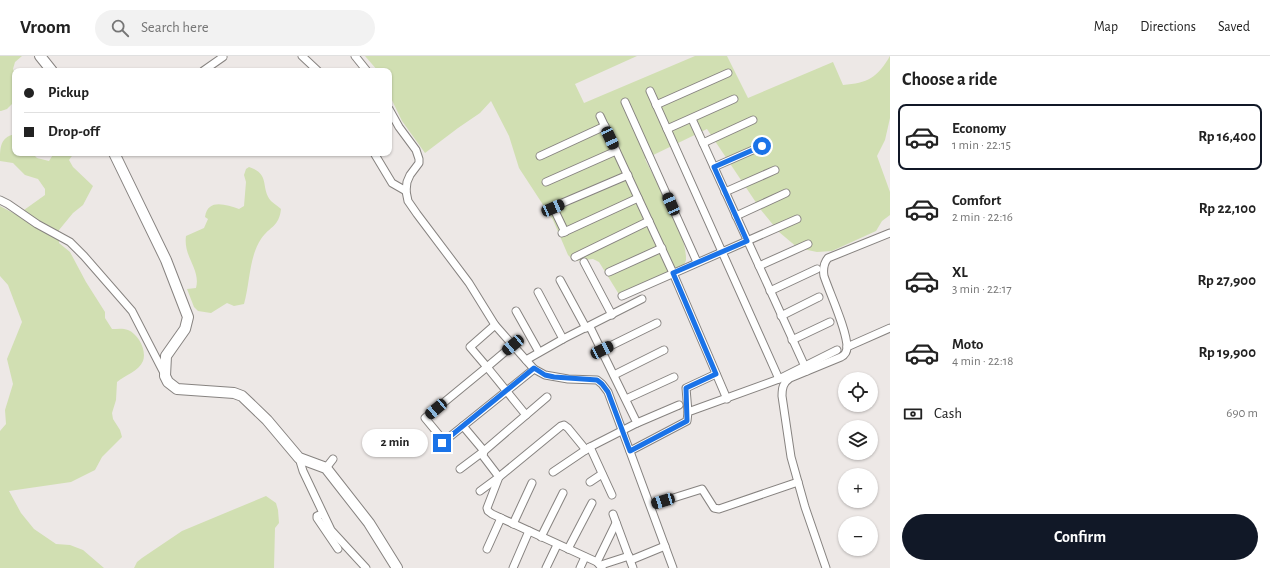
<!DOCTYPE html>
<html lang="en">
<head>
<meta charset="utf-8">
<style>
	:root { --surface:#fff; --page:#f2f2f2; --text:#222; --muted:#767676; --line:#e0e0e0; --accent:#111827 }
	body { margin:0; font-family:"Alegreya Sans",sans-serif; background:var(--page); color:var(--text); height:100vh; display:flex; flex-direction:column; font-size:15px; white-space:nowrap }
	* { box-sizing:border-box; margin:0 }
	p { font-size:13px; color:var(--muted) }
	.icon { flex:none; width:22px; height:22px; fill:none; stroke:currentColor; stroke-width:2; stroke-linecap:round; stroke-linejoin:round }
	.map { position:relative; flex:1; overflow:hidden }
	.panel { display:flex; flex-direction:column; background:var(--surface); width:380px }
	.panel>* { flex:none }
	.top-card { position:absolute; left:12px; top:12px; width:380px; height:88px; border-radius:8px; box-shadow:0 1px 3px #0004; display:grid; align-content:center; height:88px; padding:0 12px; background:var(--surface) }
	.buttons { position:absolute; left:838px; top:316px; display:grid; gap:8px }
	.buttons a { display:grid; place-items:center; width:40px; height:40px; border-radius:50%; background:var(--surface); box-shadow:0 1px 3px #0004; font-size:20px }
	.end { position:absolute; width:18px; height:18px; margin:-9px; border:5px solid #1a73e8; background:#fff; box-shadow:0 0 0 2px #fff }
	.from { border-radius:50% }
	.bubble { position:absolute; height:28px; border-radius:14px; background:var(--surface); box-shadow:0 1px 3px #0004; font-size:13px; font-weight:700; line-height:28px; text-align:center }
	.car { position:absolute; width:12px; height:24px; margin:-12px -6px; border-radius:5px; box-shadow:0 0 3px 1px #0007; background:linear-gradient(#222 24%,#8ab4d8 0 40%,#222 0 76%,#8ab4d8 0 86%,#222 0) }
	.top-card b { display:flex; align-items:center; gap:14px; height:38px; font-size:15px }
	.top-card b+b { border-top:1px solid var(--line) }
	.top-card i { width:10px; height:10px; background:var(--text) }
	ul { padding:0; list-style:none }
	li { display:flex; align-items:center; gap:12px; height:66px; margin:0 8px 6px; padding:0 4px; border:2px solid transparent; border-radius:8px }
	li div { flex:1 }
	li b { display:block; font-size:15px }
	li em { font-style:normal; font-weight:700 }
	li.selected { border-color:var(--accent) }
	li>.icon { width:36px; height:36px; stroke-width:1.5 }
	h2 { padding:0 12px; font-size:18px; line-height:48px }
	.pay { display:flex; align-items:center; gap:10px; height:44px; padding:0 12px; font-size:15px }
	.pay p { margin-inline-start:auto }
	.primary-button { display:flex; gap:8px; margin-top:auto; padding:8px 12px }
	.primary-button a { flex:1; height:46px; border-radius:24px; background:var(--accent); color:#fff; font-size:16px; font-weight:700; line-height:46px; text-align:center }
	header { display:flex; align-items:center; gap:24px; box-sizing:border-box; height:56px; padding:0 20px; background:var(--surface); border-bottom:1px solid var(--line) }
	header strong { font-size:19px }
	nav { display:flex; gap:22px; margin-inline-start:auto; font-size:14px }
	.search { width:280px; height:36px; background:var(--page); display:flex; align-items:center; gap:10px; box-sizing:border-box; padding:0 14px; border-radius:22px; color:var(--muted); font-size:15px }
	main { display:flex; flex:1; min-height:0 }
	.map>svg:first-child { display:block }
	.green { fill:#d1dfb2 }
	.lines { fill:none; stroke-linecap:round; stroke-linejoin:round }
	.street-casing { stroke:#878380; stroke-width:9 }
	.secondary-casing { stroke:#878380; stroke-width:12 }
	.street { stroke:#fff; stroke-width:7 }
	.secondary { stroke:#fff; stroke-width:10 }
	.route { stroke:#1a73e8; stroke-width:5 }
</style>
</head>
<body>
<header>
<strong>Vroom</strong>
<div class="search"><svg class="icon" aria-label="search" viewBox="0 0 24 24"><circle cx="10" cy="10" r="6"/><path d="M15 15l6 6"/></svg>Search here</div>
<nav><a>Map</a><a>Directions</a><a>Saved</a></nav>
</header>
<main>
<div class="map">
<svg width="890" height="512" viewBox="0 0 890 512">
	<rect width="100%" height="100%" fill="#ede8e6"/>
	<!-- green -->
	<g class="green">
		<polygon points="0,0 22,0 15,6 13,13 15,17 15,45 7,53 1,55 0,55"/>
		<path d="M365,0H637L575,28L584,47L695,0H727L748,42L833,6L843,29C868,27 877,22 890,0V62L885,84L877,100L890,136V159L882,165L876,175L832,195L817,196L798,192L779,176L761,154L707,73L645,103C657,128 687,176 686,204C685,208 681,214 679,218L620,240L599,206L593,203L574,205L568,199L553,164L519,112L509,80L491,45L480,57L458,72L425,97L402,65L389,38V15H378Z"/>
		<path d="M15,78V97H32L37,102L49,105L54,97H74L69,104L73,111L93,130L83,149L73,157L59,174V187L70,196L86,226L105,256V262L112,273C117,273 123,272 128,274C138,278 147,294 143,305C139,315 124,320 117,326L116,344L112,357L113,363L120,374L122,381L102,401L95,414L71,426L9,435L21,457L34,473L56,488L70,489L83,494L104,512H0V375L6,368L5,354L13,328L7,303L22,266L8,229L0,220V150L17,159L45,139V133L38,123L25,119L13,107L0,105C0,92 0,81 15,78Z"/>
		<path d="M249,111C271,118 260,132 271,145C274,148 278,150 281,153C279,171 270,170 261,183C249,201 250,227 244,248L234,250L227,247L211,257L198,255L194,251L187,233L196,232C201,213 183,201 186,180L204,172L208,163L205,161C208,142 226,149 239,153L244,150L246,126L244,119L246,113Z"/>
		<polygon points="266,440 276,447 278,454 279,467 275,472 274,512 134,512 137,506 142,502 182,475"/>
	</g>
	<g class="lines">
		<!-- street casing -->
		<g class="street-casing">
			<g id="street">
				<polyline points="302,0 318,15"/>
				<polyline points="355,0 367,15"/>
				<polyline points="203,15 223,1"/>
				<polyline points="650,35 779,323"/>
				<polyline points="625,46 697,206"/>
				<polyline points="656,49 728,17"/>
				<polyline points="389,53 399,71 416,94 419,103 419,107 410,119 407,126 406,135 408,145 417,158 469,227 495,269 534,313 545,319 568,323 597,324 602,328 608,336 673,512"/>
				<polyline points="600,60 673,217 727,343"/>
				<polyline points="692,63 807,315"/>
				<polyline points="667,73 734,43"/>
				<polyline points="703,87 753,64"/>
				<polyline points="374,97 392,127 406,135"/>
				<polyline points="540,100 605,70"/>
				<polyline points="714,111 762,90"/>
				<polyline points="546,126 616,95"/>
				<polyline points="725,136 775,114"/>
				<polyline points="0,144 8,148 37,168 70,186 84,200 132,255 165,319"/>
				<polyline points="736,160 786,137"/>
				<polyline points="565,176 553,151 628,119"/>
				<polyline points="562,177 638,142"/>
				<polyline points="575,201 649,165"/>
				<polyline points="584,206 612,259"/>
				<polyline points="759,210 808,188"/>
				<polyline points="609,216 662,192"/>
				<polyline points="560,224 586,272"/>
				<polyline points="770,235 817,213"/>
				<polyline points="538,236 563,283"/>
				<polyline points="622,240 797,163"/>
				<polyline points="516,255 539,296"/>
				<polyline points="781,260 819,241"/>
				<polyline points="792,284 830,266"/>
				<polyline points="513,289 487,311 526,359"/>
				<polyline points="847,291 890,272"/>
				<polyline points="602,294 657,267"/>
				<polyline points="526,304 563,283 642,243"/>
				<polyline points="614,319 664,294"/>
				<polyline points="626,343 674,321"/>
				<polyline points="688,356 686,332 716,318"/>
				<polyline points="637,367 679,349"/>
				<polyline points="444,385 425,362 487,311 470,291 495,269"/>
				<polyline points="442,387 534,313"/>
				<polyline points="590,391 612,439"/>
				<polyline points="586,394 568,372 564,369 561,370 499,421 487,452 488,455 492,458 597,506 602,512"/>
				<polyline points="630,395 687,365 688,356 779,323 837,294"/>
				<polyline points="299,402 303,415 331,474 366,512"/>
				<polyline points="326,412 333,403"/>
				<polyline points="460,413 484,395 463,370"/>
				<polyline points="553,416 590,391 637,367 590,271"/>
				<polyline points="590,426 602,418"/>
				<polyline points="480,435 499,421 483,400 484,395 547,341"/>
				<polyline points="651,449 702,433 714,452 719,453 798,426"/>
				<polyline points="322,458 317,460 317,462 338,493"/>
				<polyline points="613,458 633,512"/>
				<polyline points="513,468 532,427"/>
				<polyline points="541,481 563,437"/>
				<polyline points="487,493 501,462"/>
				<polyline points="568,493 592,447"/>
				<polyline points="631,504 665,490"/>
				<polyline points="597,506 616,467"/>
				<polyline points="601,509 629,500"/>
				<polyline points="513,512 529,475"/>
				<polyline points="546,512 557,489"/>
				<polyline points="580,512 585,501"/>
				<path d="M826,512L805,451L791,401L782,340C782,332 783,327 790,322L841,301C845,299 847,296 847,291C847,274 830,238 824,220C823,214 823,208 828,202L890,177"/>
			</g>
		</g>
		<!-- secondary casing -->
		<g class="secondary-casing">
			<g id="secondary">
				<polyline points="40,0 52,15"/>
				<polyline points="114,97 166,204 188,261 185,273 166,300 165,320 168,326 177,333 234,337 242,340 267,364 299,402 326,412 369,467 397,512"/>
			</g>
		</g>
		<!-- street -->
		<use href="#street" class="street"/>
		<!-- secondary -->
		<use href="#secondary" class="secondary"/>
	</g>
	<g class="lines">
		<!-- route -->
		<polyline class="route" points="442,387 534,312 545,319 554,321 597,324 602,328 608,336 630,395 687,365 686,332 716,318 673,217 747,185 714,111 762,90"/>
	</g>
</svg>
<div class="buttons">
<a><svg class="icon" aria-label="locate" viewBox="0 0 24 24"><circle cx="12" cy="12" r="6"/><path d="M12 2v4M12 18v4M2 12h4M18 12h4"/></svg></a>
<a><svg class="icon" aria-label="layers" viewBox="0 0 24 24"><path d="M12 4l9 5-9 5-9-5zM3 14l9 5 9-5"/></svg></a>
<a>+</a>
<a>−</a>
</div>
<i class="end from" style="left:762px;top:90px"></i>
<i class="end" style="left:442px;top:387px"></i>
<div class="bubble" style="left:362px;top:373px;width:66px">2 min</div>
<i class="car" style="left:610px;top:82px;rotate:155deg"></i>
<i class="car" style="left:671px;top:148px;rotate:336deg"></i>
<i class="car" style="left:553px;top:152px;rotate:67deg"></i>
<i class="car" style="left:513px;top:289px;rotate:230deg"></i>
<i class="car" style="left:602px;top:294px;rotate:64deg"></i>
<i class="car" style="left:436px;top:353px;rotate:230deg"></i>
<i class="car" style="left:663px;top:445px;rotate:253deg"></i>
<div class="top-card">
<b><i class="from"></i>Pickup</b>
<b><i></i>Drop-off</b>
</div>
</div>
<section class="panel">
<h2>Choose a ride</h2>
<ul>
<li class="selected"><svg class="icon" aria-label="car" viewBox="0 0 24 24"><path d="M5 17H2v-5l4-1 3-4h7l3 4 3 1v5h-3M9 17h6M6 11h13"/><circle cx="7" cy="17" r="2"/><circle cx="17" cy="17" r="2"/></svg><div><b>Economy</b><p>1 min · 22:15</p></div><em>Rp 16,400</em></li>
<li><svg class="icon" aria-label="car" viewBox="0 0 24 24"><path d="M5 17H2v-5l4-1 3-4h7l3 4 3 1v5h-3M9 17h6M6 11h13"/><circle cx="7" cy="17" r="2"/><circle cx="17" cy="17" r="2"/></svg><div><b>Comfort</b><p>2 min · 22:16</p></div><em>Rp 22,100</em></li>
<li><svg class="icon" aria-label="car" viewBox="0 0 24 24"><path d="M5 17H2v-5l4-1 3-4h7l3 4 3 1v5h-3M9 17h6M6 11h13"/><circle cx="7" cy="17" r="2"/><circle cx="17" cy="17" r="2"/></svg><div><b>XL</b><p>3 min · 22:17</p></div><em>Rp 27,900</em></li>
<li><svg class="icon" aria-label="car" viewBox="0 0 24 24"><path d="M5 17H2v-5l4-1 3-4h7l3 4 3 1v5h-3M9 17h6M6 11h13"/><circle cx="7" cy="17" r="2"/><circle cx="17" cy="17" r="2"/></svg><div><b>Moto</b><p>4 min · 22:18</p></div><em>Rp 19,900</em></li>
</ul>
<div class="pay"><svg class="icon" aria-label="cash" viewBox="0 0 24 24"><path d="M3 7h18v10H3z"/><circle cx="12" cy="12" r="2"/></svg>Cash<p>690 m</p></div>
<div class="primary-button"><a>Confirm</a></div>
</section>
</main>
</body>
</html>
